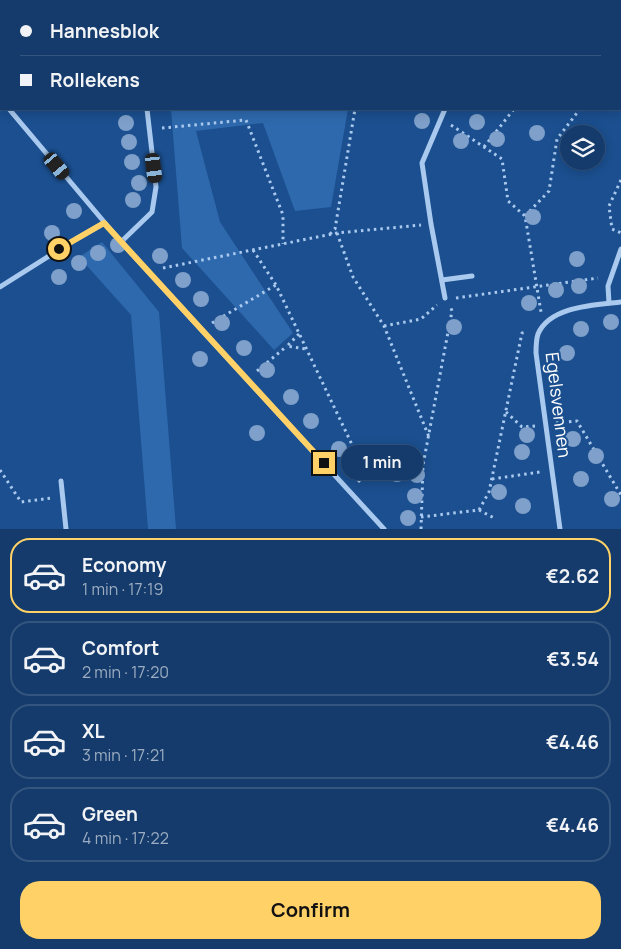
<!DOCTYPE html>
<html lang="en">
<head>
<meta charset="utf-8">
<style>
	:root { --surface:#143b6b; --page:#1d4271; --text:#f1f3f6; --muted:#9dadc1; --line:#33557e; --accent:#ffd166 }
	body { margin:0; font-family:Manrope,sans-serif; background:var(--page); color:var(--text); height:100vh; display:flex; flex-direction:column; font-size:19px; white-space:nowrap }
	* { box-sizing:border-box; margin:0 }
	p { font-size:16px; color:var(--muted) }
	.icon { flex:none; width:28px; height:28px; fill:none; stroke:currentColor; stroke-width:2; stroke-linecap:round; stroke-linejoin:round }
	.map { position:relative; height:529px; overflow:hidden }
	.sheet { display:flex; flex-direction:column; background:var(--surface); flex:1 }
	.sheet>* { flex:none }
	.hud { position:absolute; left:0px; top:0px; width:621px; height:110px; box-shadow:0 2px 12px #0003,0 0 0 1px var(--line); display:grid; align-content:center; height:110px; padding:0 20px; background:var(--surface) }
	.buttons { position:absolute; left:560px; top:125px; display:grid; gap:10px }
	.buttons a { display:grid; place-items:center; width:45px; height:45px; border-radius:50%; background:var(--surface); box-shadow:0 2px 12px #0003,0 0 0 1px var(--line); font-size:25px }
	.end { position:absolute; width:22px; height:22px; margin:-11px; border:6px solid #ffd166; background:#111; box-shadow:0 0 0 2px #111 }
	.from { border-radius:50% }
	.bubble { position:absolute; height:35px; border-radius:18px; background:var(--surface); box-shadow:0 2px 12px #0003,0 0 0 1px var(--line); font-size:16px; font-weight:700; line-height:35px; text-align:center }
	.car { position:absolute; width:15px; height:30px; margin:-15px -8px; border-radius:6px; box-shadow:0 0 4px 1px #0007; background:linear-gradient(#222 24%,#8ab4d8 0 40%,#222 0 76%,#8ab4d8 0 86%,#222 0) }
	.hud b { display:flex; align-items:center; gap:18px; height:48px; font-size:19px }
	.hud b+b { border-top:1px solid var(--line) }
	.hud i { width:12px; height:12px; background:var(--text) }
	ul { padding:9px 0 0; list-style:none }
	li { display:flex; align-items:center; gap:15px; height:75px; margin:0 10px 8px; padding:0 10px; border:2px solid var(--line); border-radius:20px }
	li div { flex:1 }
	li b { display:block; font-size:19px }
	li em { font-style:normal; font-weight:700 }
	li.active { border-color:var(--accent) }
	li>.icon { width:45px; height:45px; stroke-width:1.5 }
	.button { display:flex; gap:10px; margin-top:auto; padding:10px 20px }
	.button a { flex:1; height:58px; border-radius:20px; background:var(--accent); color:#111; font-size:20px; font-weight:700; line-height:58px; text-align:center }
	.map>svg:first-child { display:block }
	.green { fill:#2e69ad }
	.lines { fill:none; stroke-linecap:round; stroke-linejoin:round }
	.path { stroke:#a9c9ee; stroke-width:3; stroke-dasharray:2.5 4; stroke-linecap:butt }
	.street { stroke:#a9c9ee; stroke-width:5 }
	.tree { fill:#7ea0ca }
	.route { stroke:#ffd166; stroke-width:6 }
	.labels { text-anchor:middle; stroke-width:4; stroke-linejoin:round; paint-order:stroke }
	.street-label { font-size:18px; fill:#fff; stroke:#1b4f8f }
</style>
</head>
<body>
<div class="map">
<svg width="621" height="529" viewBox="0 0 621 529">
	<rect width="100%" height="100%" fill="#1b4f8f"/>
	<!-- green -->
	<g class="green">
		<polygon points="171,109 348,109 331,207 295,211 263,123 196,131 220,222 293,333 274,350 182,248"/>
		<polygon points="102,242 159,312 176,529 148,529 131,315 79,257"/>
	</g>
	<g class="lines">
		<!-- path -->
		<g class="path">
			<polyline points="578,0 578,1"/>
			<polyline points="620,40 621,40"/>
			<polyline points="620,89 621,89"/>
			<polyline points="451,125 502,159 508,201 525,216 541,312"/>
			<polyline points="162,128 246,120 283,215 283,244"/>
			<polyline points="484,147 514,109"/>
			<polyline points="621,180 609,206 612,229 621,233"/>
			<polyline points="525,216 549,191 557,139 580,109"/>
			<polyline points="337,233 353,277 384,326 429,437"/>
			<polyline points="330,234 335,229 355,109"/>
			<polyline points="253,250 276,285 366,474"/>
			<polyline points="163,268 337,233 421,225"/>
			<polyline points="456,298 598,278"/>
			<polyline points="212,323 276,285"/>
			<polyline points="384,326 421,319 437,305"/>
			<polyline points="299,334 287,346 306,349"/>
			<polyline points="257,371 287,346"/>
			<polyline points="506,412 522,427 535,426"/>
			<polyline points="556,423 577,421 621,495"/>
			<polyline points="0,470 21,502 52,498"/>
			<polyline points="492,479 540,472"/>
			<polyline points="358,482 366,474 423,465"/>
			<polyline points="479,510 494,518"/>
			<polyline points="421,517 479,510 489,492 522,333 527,332"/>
			<polyline points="421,529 423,465 452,311 451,308"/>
		</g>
		<!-- street -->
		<g class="street">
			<polyline points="435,1 442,0"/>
			<polyline points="0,98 1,100"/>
			<polyline points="9,109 121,242 384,529"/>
			<polyline points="445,109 422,163 431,224 445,298"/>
			<polyline points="121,242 152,212 156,187 147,109"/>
			<polyline points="442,280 472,276"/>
			<polyline points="0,287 76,239 104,223"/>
			<polyline points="609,303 608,286 621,249"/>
			<polyline points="61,481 66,529"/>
			<path d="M560,529L536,353C536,347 536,340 538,334C550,306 595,305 621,302"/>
		</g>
	</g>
	<!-- trees -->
	<g class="tree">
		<circle cx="422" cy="121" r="8"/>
		<circle cx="477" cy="122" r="8"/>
		<circle cx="126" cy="123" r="8"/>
		<circle cx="537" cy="133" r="8"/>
		<circle cx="497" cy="139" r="8"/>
		<circle cx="461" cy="141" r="8"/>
		<circle cx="129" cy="142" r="8"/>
		<circle cx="132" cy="162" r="8"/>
		<circle cx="139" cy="183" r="8"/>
		<circle cx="133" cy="200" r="8"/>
		<circle cx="74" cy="211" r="8"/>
		<circle cx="533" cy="217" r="8"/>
		<circle cx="52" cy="233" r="8"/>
		<circle cx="118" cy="245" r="8"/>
		<circle cx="98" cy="253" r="8"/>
		<circle cx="160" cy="256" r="8"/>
		<circle cx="577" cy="259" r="8"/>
		<circle cx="79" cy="263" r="8"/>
		<circle cx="59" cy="277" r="8"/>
		<circle cx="183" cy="280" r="8"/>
		<circle cx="579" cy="286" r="8"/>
		<circle cx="556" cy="290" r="8"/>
		<circle cx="201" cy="299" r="8"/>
		<circle cx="529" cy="303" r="8"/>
		<circle cx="611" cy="322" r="8"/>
		<circle cx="222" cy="323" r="8"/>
		<circle cx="454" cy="327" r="8"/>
		<circle cx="581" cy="329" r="8"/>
		<circle cx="244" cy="348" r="8"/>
		<circle cx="567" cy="353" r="8"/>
		<circle cx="200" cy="359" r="8"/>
		<circle cx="267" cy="370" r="8"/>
		<circle cx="291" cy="397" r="8"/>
		<circle cx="311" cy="421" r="8"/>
		<circle cx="257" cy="433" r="8"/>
		<circle cx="527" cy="435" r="8"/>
		<circle cx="573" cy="439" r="8"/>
		<circle cx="339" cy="449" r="8"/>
		<circle cx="522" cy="452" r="8"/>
		<circle cx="596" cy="456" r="8"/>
		<circle cx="397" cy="474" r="8"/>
		<circle cx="417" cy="475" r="8"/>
		<circle cx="581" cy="479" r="8"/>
		<circle cx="499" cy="492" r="8"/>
		<circle cx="415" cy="496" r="8"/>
		<circle cx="612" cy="499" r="8"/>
		<circle cx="523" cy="506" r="8"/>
		<circle cx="408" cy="518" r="8"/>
	</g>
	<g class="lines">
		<!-- route -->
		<polyline class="route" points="59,249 104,223 324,463"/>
	</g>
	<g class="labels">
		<!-- street labels -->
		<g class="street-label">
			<text transform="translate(558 405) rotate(83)" y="6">Egelsvennen</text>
		</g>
	</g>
</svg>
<div class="buttons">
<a><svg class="icon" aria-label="layers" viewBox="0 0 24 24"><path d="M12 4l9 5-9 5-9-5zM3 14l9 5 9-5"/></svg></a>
</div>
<i class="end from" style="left:59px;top:249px"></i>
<i class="end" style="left:324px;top:463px"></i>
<div class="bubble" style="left:341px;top:445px;width:82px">1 min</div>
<i class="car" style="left:57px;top:166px;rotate:140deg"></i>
<i class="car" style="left:154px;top:168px;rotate:173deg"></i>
<div class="hud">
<b><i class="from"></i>Hannesblok</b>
<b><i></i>Rollekens</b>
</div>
</div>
<section class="sheet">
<ul>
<li class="active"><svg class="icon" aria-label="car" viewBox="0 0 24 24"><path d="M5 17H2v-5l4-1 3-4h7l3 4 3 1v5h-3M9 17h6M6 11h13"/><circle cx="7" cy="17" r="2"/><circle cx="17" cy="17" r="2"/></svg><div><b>Economy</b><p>1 min · 17:19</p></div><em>€2.62</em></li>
<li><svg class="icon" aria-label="car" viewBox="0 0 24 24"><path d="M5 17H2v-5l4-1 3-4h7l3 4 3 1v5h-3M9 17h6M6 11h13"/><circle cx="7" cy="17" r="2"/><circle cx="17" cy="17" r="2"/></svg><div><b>Comfort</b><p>2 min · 17:20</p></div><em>€3.54</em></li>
<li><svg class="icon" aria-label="car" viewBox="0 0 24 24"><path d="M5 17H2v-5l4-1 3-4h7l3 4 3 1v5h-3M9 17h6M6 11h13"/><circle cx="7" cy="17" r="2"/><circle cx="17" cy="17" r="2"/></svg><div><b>XL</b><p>3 min · 17:21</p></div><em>€4.46</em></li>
<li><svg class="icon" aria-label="car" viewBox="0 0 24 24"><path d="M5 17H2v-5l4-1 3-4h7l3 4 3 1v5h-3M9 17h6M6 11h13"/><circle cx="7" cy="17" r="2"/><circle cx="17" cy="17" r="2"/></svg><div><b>Green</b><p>4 min · 17:22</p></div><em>€4.46</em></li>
</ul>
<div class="button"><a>Confirm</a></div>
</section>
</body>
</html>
